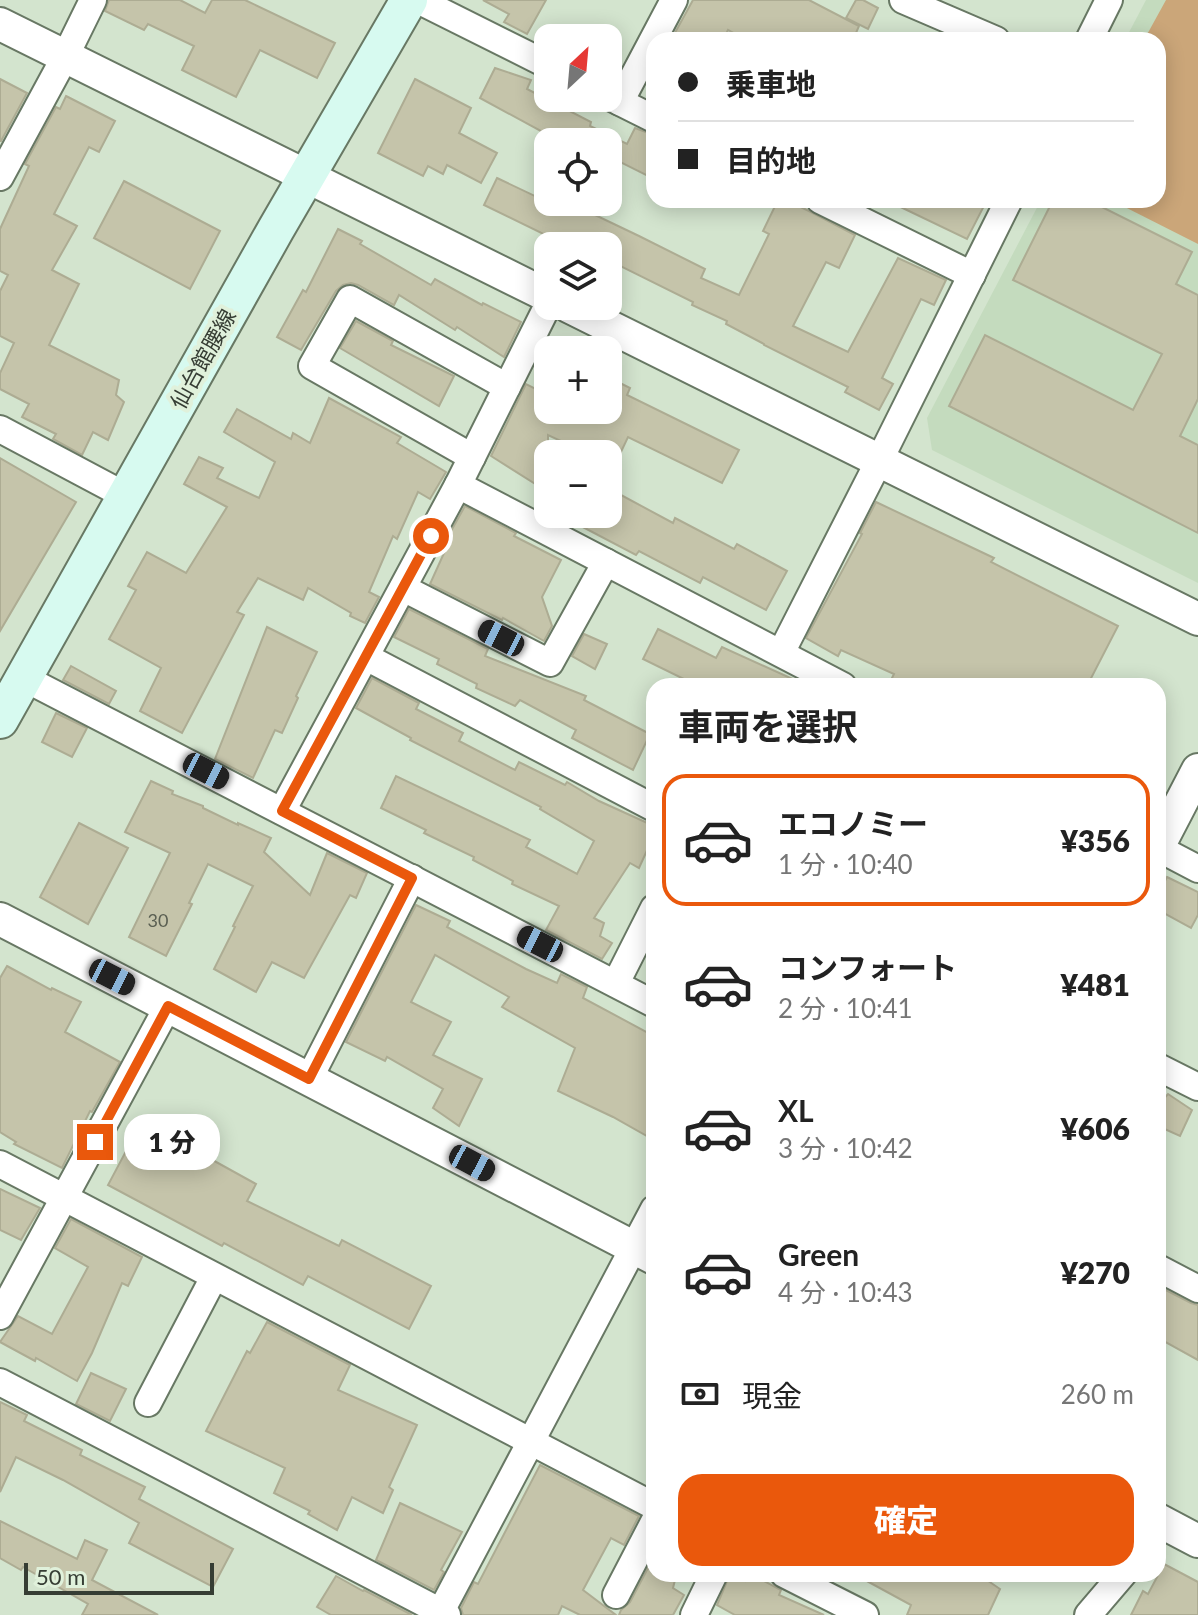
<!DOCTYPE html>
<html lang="ja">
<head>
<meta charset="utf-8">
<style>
	:root { --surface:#fff; --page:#f6f6f6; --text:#222; --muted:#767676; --line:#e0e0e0; --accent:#ea580c }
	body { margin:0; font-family:Lato,"Noto Sans JP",sans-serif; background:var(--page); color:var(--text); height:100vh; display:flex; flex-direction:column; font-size:30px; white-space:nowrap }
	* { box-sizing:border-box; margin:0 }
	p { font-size:26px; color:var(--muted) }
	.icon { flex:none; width:44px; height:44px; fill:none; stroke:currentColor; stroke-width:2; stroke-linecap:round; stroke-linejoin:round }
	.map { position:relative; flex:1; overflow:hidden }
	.sheet { position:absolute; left:646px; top:678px; width:520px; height:904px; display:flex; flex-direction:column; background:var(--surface); border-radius:24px; box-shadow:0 4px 20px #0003 }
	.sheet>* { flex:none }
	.banner { position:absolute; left:646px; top:32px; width:520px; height:176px; border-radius:24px; box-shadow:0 4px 20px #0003; display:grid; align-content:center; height:176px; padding:0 32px; background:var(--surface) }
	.needle { width:52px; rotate:26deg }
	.fabs { position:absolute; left:534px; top:24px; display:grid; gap:16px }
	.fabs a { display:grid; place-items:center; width:88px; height:88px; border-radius:16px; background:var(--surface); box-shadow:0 4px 20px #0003; font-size:40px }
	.scale { position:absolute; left:24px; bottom:20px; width:190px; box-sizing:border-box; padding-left:8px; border:4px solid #363d34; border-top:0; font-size:22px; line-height:28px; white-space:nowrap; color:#363d34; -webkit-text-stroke:6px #e0f1db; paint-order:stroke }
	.end { position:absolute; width:36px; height:36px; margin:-18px; border:10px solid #ea580c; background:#fff; box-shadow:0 0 0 4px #fff }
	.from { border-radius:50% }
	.bubble { position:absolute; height:56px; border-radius:24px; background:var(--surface); box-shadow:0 4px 20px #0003; font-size:26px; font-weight:800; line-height:56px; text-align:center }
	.car { position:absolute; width:24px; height:48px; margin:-24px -12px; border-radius:10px; box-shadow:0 0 6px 2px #0007; background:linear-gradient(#222 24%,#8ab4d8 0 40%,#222 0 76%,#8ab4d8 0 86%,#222 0) }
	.banner b { display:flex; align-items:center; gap:28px; height:76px; font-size:30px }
	.banner b+b { border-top:2px solid var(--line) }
	.banner i { width:20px; height:20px; background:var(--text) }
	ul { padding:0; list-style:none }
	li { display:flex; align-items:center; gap:24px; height:132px; margin:0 16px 12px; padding:0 16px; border:4px solid transparent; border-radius:24px }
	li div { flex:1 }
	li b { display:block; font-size:30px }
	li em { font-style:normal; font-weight:800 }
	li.selected { border-color:var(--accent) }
	li>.icon { width:72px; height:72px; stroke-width:1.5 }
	h2 { padding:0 32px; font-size:36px; line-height:96px }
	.pay { display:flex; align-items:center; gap:20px; height:88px; padding:0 32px; font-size:30px }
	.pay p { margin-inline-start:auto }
	.action { display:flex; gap:16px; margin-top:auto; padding:16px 32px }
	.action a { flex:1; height:92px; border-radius:24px; background:var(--accent); color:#fff; font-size:32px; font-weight:800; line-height:92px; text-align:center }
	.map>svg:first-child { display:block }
	.built { fill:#c4dbbe }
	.green { fill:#cba679 }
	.building { fill:#c5c4aa; stroke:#adac93; stroke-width:2 }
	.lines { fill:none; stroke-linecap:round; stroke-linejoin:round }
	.minor-casing { stroke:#687864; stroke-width:30 }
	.tertiary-casing { stroke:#687864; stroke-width:36 }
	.secondary-casing { stroke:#687864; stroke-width:40 }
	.minor { stroke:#fff; stroke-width:26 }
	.tertiary { stroke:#fff; stroke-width:32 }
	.secondary { stroke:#d7faf0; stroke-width:36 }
	.route { stroke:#ea580c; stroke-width:10 }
	.labels { text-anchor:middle; stroke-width:8; stroke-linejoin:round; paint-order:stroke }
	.number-label { font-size:18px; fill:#5a5f52 }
	.street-label { font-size:22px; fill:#363d34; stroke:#e0f1db }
</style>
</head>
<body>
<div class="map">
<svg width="1198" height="1615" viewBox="0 0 1198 1615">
	<rect width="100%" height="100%" fill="#d3e4ce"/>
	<!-- built -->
	<polygon class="built" points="1146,0 1198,0 1198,583 932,450 927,418 1041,200 1158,200 1158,40 1125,40"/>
	<!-- green -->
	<polygon class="green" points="1166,0 1198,0 1198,244 1111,200 1158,200 1158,40 1144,40"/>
	<!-- building -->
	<g class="building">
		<polygon points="109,0 180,0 205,13 212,0 245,0 335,43 317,78 260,50 236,97 182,70 194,46 148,24 144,30 105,11"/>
		<polygon points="483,0 546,0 527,34 504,22 509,14"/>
		<polygon points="693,0 809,0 859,26 853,40 746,40 728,30 723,40 671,40"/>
		<polygon points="856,0 863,0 878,8 868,29 846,18"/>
		<polygon points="495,68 531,80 527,89 591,122 590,126 627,144 635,128 654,135 654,179 608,156 608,142 561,142 480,98"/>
		<polygon points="0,79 27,93 1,141 0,141"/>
		<polygon points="415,79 471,108 459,133 497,153 481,183 447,165 443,174 428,166 423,176 378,153"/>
		<polygon points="66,96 115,121 99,152 89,147 54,214 77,226 52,270 79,284 49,345 119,380 116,395 124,402 108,440 93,432 82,455 53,439 56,434 22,417 29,404 0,389 0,373 14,343 0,336 0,291 8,275 0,271 0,229 29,166 25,164 56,107 60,109"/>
		<polygon points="497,178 562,209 565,202 568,202 639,236 705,269 701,278 739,295 769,234 763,231 778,200 786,200 809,211 855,235 839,268 826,262 793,326 848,352 898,258 946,280 934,305 921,299 882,378 893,384 879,410 845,392 848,387 764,345 764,344 726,324 727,321 692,305 693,302 608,260 608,246 568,246 484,205"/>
		<polygon points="124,181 220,231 190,289 94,238"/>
		<polygon points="886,200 987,200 967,239"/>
		<polygon points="1053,200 1088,200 1192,252 1176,284 1198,295 1198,399 1180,436 1198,445 1198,533 949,406 985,335 1133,410 1162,354 1013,280"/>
		<polygon points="338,229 362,241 360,244 431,285 435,279 482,305 483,303 521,322 504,357 457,327 455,330 399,295 394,305 358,285 351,283 343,285 336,291 301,350 277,337 303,290 306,292"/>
		<polygon points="356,321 393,341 391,345 454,376 439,406 340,348"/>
		<polygon points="608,377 630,388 627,395 739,450 722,483 628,437 620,454 589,454 548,435 548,492 491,456 526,384 548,395 548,410 608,410"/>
		<polygon points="329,398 401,437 397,443 446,472 430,499 418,492 397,539 393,536 369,592 379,597 365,623 350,616 351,613 308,588 303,600 258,578 237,612 244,615 182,733 140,711 161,668 109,639 136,590 128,586 147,552 186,573 227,507 184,484 199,457 223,468 217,478 259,498 275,462 224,432 237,409 291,439 293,433 310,443"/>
		<polygon points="0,458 76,502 0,631"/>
		<polygon points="608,488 673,523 675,518 734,549 737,544 787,571 766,610 703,577 700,583 639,551 636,555 558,514 608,514"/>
		<polygon points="876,502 994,558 991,562 1118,626 1087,686 904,686 891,680 894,674 841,650 838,656 806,638 862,534 860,533"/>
		<polygon points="465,506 516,533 514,536 561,560 542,597 552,626 544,641 503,618 502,620 430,584 449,542 446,540"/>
		<polygon points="409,609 488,649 485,656 586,696 584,700 650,734 633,770 572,738 576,730 520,700 515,706 476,688 477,684 437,664 439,659 394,637"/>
		<polygon points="267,627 317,652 296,696 298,698 282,733 275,730 253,778 215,759"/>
		<polygon points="658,629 716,658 722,647 808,686 698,686 643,659"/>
		<polygon points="584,634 607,644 595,669 572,656"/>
		<polygon points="71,666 116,691 109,704 63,680"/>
		<polygon points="372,678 419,703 416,709 463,733 459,741 515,770 519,762 565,785 567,782 599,801 654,826 654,835 639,868 630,863 594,918 604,923 600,936 612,943 602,959 546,930 559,906 512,884 513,881 473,860 474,857 424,833 426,830 381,808 396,776 530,840 526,847 577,874 594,841 540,809 541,807 410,740 411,738 356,708"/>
		<polygon points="56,713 87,728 72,757 42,742"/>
		<polygon points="151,781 173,791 172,794 203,806 203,808 238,825 238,823 271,838 264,852 310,895 327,853 367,873 356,898 350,895 304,978 272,962 256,992 214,969 235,927 233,926 253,886 208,864 189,903 192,904 166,956 129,937 170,853 125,832"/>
		<polygon points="79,823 128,848 88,924 40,897"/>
		<polygon points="1167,877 1198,892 1198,915 1191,928 1158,910 1158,894"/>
		<polygon points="416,905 450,921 447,927 526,969 557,983 561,974 587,987 583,998 654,1036 654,1140 613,1117 558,1091 575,1048 502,1007 509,997 435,955 411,1002 451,1022 433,1055 482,1079 459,1126 433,1108 443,1089 387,1057 385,1061 346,1042"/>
		<polygon points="7,966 51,990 52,988 81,1002 65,1032 120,1062 92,1112 90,1111 62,1168 14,1144 16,1142 0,1132 0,978"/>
		<polygon points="1168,1094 1192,1110 1180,1136 1158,1126 1158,1105"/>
		<polygon points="142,1121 256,1184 247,1201 339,1246 342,1240 431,1286 409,1329 308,1276 303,1285 224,1243 222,1246 108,1185"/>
		<polygon points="0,1189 40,1208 21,1240 0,1230"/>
		<polygon points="71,1219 142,1257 128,1286 122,1283 92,1353 77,1381 36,1358 35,1361 0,1342 18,1316 52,1334 88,1267 55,1248"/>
		<polygon points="1158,1286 1191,1303 1198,1305 1198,1360 1158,1338"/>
		<polygon points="267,1322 350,1365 338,1390 417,1425 389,1487 393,1490 383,1513 352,1497 337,1530 308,1514 310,1511 274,1493 285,1468 206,1431 247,1351 250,1353"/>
		<polygon points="91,1373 126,1389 110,1421 76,1404"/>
		<polygon points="0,1402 27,1415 24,1421 82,1450 80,1455 145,1487 139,1499 233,1549 213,1587 129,1543 139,1523 63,1480 16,1457 0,1492"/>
		<polygon points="540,1465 639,1516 624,1545 611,1538 583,1590 616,1615 580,1615 562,1606 558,1615 463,1615 461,1608 474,1582 478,1584"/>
		<polygon points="400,1503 462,1532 441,1570 444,1572 434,1590 376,1560"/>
		<polygon points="0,1521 77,1559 85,1540 107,1550 92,1580 158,1615 82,1615 88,1604 23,1567 21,1570 0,1558"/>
		<polygon points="1164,1564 1198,1582 1198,1615 1131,1615 1143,1591 1148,1594"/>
		<polygon points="648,1568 654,1571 654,1574 662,1574 675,1580 673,1588 684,1595 673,1615 619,1615 621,1610 630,1602"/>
		<polygon points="730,1574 745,1581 751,1574 781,1590 779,1595 824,1615 735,1615 717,1605"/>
		<polygon points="854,1574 978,1574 1000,1589 988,1615 907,1615 911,1605"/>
		<polygon points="336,1576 363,1591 364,1590 412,1615 331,1615 317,1607"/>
	</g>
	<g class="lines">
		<!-- minor casing -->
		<g class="minor-casing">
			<g id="minor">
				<polyline points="418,0 548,65"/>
				<polyline points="903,0 996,40"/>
				<polyline points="1089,40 1109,0"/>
				<polyline points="608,96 654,119"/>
				<polyline points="620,102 674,0"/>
				<polyline points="0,177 65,57 93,0"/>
				<polyline points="820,200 972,275"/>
				<polyline points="0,429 126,496"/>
				<polyline points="472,457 312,366 350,299 507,387"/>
				<polyline points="458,485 843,686"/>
				<polyline points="403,588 550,663 606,562"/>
				<polyline points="781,653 879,461 1009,200"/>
				<polyline points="366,657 654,808"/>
				<polyline points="24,678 654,1004"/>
				<polyline points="282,811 458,485 548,305"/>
				<polyline points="1158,848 1198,869"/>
				<polyline points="616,983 654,908"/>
				<polyline points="1158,1067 1198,1087"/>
				<polyline points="309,1079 412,878"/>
				<polyline points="0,1164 654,1506"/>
				<polyline points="1158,1268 1198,1289"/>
				<polyline points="0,1316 168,1006"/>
				<polyline points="0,1382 447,1615"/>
				<polyline points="148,1403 214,1277"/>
				<polyline points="784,1574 865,1615"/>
				<polyline points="616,1595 654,1522"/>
				<polyline points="439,1615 654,1209"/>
				<polyline points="694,1615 714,1574"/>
				<polyline points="1088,1615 1123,1574"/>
			</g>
		</g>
		<!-- tertiary casing -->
		<g class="tertiary-casing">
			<g id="tertiary">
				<polyline points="0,24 548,296"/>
				<polyline points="568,306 1198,619"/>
				<polyline points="1158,847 1198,770"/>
				<polyline points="0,919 654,1258"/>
				<polyline points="1158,1520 1198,1541"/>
			</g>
		</g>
		<!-- secondary casing -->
		<g class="secondary-casing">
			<polyline id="secondary" points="0,720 276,229 409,0"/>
		</g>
		<!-- minor -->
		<use href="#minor" class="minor"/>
		<!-- tertiary -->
		<use href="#tertiary" class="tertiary"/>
		<!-- secondary -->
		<use href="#secondary" class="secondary"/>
	</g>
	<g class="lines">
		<!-- route -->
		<polyline class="route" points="95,1142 168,1006 309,1079 412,878 282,811 431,536"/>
	</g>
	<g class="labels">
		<!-- number labels -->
		<g class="number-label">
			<text x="158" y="927">30</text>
		</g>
		<!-- street labels -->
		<g class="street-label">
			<text transform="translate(203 359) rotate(-61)" y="8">仙台館腰線</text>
		</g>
	</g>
</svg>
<div class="fabs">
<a><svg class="needle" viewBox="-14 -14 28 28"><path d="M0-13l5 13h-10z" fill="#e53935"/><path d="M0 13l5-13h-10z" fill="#767676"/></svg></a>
<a><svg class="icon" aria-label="locate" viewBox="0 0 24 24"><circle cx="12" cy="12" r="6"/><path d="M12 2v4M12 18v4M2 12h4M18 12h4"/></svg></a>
<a><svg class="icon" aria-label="layers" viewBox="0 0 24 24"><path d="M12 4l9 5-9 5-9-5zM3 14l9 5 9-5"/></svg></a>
<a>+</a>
<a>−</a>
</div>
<div class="scale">50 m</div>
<i class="end from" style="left:431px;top:536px"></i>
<i class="end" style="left:95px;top:1142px"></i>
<div class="bubble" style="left:124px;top:1114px;width:96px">1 分</div>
<i class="car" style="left:501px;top:638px;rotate:297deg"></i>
<i class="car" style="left:206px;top:771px;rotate:117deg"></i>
<i class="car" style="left:540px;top:944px;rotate:297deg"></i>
<i class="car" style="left:112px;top:977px;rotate:117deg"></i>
<i class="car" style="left:472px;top:1163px;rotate:118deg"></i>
<div class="banner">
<b><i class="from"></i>乗車地</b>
<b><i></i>目的地</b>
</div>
<section class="sheet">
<h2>車両を選択</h2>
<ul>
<li class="selected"><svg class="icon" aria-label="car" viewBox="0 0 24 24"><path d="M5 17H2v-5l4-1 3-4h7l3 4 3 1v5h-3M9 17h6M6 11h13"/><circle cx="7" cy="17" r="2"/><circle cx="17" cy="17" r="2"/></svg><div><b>エコノミー</b><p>1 分 · 10:40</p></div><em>¥356</em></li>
<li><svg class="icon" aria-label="car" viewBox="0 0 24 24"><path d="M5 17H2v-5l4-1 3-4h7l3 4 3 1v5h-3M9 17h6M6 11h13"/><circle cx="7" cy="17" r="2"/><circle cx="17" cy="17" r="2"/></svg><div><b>コンフォート</b><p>2 分 · 10:41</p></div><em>¥481</em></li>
<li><svg class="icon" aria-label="car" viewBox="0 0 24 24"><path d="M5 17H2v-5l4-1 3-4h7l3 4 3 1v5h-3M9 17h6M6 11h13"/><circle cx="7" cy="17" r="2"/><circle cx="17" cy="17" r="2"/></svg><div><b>XL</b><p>3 分 · 10:42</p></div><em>¥606</em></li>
<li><svg class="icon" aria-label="car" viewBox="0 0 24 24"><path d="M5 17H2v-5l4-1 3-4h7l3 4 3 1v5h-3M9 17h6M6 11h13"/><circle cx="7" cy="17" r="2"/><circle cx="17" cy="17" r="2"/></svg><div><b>Green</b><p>4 分 · 10:43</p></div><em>¥270</em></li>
</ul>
<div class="pay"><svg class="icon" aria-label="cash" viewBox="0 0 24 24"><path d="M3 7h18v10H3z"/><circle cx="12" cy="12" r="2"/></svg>現金<p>260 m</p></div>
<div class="action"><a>確定</a></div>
</section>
</div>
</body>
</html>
